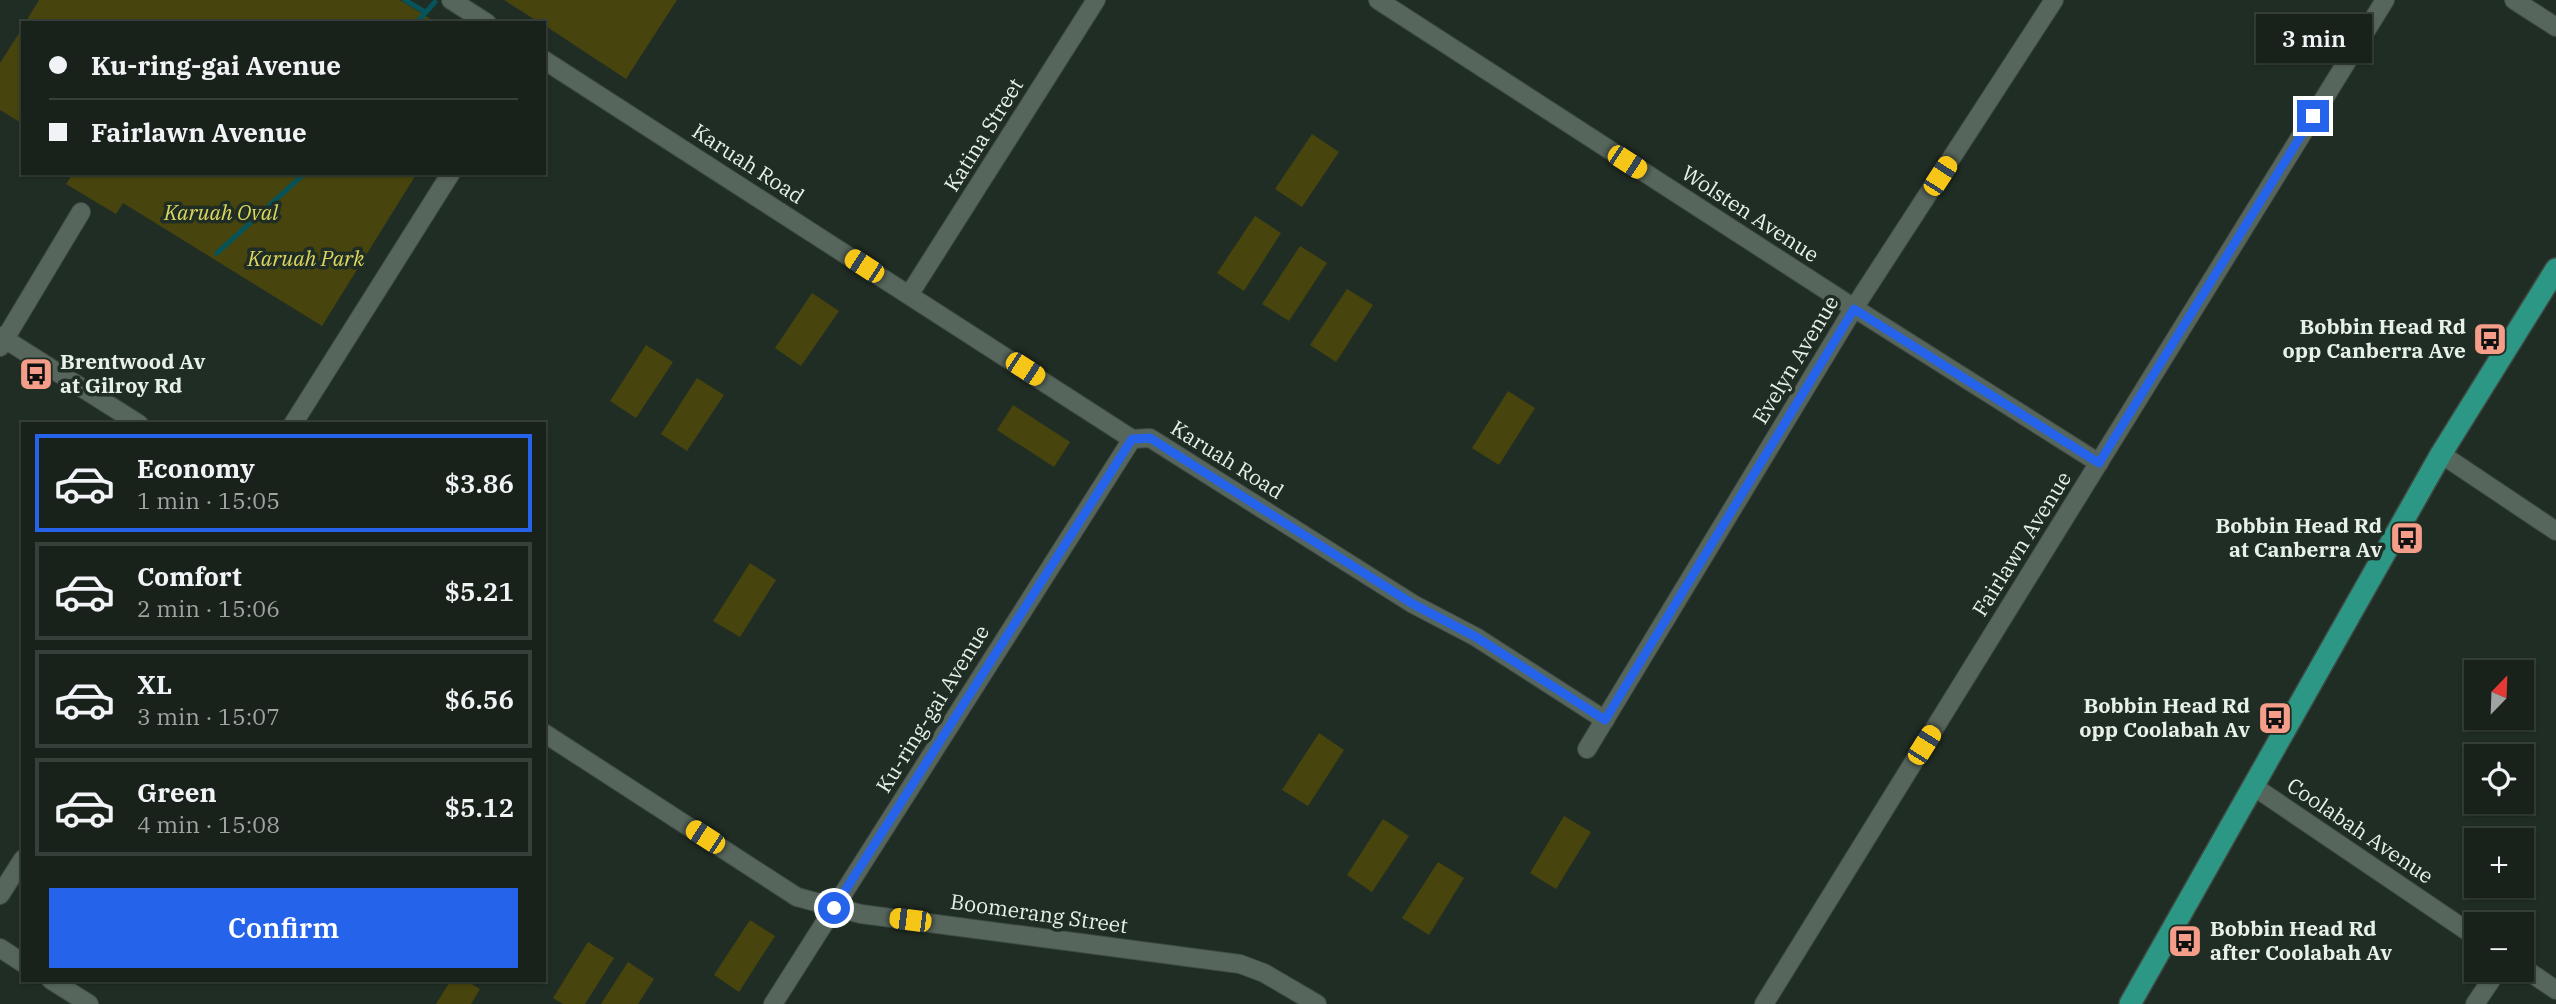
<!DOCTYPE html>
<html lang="en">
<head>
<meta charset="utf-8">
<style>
	:root { --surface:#18221b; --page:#252f28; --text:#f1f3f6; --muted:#9fa4a3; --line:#363f3a; --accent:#2563eb }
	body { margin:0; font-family:"IBM Plex Serif",serif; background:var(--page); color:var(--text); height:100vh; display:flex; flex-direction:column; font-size:26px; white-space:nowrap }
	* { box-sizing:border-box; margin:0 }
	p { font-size:23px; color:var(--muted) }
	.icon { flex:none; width:38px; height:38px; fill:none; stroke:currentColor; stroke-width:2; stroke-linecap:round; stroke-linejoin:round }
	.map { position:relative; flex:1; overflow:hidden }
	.drawer { position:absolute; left:21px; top:422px; width:525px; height:560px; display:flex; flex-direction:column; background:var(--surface); border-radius:0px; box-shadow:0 2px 5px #0004,0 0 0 2px var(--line) }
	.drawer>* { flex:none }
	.top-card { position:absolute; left:21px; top:21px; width:525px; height:154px; border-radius:0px; box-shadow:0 2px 5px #0004,0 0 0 2px var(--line); display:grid; align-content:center; height:154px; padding:0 28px; background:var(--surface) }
	.needle { width:46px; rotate:23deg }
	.fabs { position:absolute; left:2464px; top:660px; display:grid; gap:14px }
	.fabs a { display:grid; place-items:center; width:70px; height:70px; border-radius:0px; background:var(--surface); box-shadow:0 2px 5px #0004,0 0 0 2px var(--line); font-size:35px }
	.end { position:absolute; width:32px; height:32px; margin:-16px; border:9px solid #2563eb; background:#fff; box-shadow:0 0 0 4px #fff }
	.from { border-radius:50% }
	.bubble { position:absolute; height:49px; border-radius:0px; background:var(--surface); box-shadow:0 2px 5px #0004,0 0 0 2px var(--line); font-size:23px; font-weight:600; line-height:49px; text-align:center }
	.car { position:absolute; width:21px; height:42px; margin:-21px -10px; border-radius:9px; box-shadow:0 0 5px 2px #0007; background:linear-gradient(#f5c518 24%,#345 0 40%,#f5c518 0 76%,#345 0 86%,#f5c518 0) }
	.top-card b { display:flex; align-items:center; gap:24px; height:66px; font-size:26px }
	.top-card b+b { border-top:2px solid var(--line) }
	.top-card i { width:18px; height:18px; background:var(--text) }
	ul { padding:12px 0 0; list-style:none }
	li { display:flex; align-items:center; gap:21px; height:98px; margin:0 14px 10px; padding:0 14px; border:4px solid var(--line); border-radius:0px }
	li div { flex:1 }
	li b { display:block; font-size:26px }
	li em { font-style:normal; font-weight:600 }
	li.active { border-color:var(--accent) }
	li>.icon { width:63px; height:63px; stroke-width:1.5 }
	.primary-button { display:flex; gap:14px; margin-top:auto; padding:14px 28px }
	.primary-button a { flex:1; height:80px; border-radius:0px; background:var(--accent); color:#fff; font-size:28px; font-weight:600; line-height:80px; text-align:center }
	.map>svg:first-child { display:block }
	.green { fill:#47440d }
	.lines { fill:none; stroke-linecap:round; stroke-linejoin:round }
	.stream { stroke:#06545a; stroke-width:5 }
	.minor-casing { stroke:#3f4a42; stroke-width:20 }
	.major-casing { stroke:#3f4a42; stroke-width:24 }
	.minor { stroke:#57665c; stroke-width:18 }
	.major { stroke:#2c9785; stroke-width:21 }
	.route { stroke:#2563eb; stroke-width:9 }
	.labels { text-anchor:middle; stroke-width:7; stroke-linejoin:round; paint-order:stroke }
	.street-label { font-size:21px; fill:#e8f0ea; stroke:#202d24 }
	.park-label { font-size:21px; font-style:italic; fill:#ddd75e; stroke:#202d24 }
	.poi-label { font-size:21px; font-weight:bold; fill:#e8f0ea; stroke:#202d24; text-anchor:end }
</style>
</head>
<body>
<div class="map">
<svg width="2556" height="1004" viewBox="0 0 2556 1004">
	<rect width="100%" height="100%" fill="#202d24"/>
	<!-- green -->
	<g class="green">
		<polygon points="39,0 400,0 437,23 25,23"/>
		<polygon points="504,0 677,0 626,79 544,25 544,23 540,23"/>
		<polygon points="23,27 23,124 0,110 0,63"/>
		<polygon points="1312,134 1339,152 1302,207 1275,189"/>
		<polygon points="73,173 417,173 322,326 123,203 116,214 66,184"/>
		<polygon points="1255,216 1281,233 1244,291 1217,273"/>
		<polygon points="1300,246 1327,263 1289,321 1262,304"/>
		<polygon points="1347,289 1373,305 1336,362 1310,345"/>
		<polygon points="812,293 839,311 801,366 775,348"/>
		<polygon points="646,345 673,362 636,418 610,401"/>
		<polygon points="697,378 724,395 687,451 661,434"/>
		<polygon points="1508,391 1535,408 1499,465 1472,448"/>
		<polygon points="1013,405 1070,442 1054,467 997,430"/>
		<polygon points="750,563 776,580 740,637 713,621"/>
		<polygon points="1319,733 1344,750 1308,806 1282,790"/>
		<polygon points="1564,816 1591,832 1556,889 1530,873"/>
		<polygon points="1383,819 1409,836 1372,892 1347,875"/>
		<polygon points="1438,862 1464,878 1429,935 1402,918"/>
		<polygon points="750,920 775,936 739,992 714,975"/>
		<polygon points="588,942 614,958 585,1004 563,1004 553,998"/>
		<polygon points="628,962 654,979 638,1004 601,1004"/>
		<polygon points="451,980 465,980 480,989 471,1004 436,1004"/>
	</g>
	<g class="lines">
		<!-- stream -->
		<g class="stream">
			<polyline points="405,0 425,12"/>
			<polyline points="419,20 435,2"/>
			<polyline points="217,253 305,173"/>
		</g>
		<!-- minor casing -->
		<g class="minor-casing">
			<g id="minor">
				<polyline points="451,0 487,23"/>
				<polyline points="1378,0 1854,308 2099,463"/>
				<polyline points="2514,0 2556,27"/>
				<polyline points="544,60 1132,439 1150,438 1413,604 1476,637 1605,720"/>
				<polyline points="909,295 1096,0"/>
				<polyline points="0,336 139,424"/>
				<polyline points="0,347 81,212"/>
				<polyline points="293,424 451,173"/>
				<polyline points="2441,454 2556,531"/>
				<polyline points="544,733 797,897 861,914 1240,964 1264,973 1317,1004"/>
				<polyline points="1587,749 1854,308 2054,0"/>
				<polyline points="2253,786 2476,937"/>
				<polyline points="0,895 23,859"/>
				<polyline points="0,948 23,963"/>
				<polyline points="2522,967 2556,990"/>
				<polyline points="51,980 89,1004"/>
				<polyline points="773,1004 1132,439"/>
				<polyline points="1764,1004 2385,0"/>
				<polyline points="2475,1004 2498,970"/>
			</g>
		</g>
		<!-- major casing -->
		<g class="major-casing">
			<polyline id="major" points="2130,1004 2441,454 2556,269"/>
		</g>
		<!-- minor -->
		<use href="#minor" class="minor"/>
		<!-- major -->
		<use href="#major" class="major"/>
	</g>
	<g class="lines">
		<!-- route -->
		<polyline class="route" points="834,908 1132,439 1150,438 1413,604 1476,637 1605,720 1854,309 2099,463 2313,116"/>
	</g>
	<!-- icons -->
	<defs>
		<g id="bus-square" transform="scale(1.75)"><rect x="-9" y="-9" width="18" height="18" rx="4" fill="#f49e89" stroke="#202d24"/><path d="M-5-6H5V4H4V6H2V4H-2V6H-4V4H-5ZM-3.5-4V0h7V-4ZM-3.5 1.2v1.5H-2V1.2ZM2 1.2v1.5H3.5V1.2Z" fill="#111"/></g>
	</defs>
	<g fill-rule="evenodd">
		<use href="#bus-square" x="2490" y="339"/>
		<use href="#bus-square" x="36" y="374"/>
		<use href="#bus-square" x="2407" y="538"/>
		<use href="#bus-square" x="2275" y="718"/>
		<use href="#bus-square" x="2185" y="941"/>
	</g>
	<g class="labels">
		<!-- street labels -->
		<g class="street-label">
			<text transform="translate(984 135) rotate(-58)" y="7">Katina Street</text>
			<text transform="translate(748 164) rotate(33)" y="7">Karuah Road</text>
			<text transform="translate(1750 214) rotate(33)" y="7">Wolsten Avenue</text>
			<text transform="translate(1796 360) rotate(-59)" y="7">Evelyn Avenue</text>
			<text transform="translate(1227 460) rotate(32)" y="7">Karuah Road</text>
			<text transform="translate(2022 544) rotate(-58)" y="7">Fairlawn Avenue</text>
			<text transform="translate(933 709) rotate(-58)" y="7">Ku-ring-gai Avenue</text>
			<text transform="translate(2360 831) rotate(34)" y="7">Coolabah Avenue</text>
			<text transform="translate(1039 914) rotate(8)" y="7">Boomerang Street</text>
		</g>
		<!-- park labels -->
		<g class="park-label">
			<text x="221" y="220">Karuah Oval</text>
			<text x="306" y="266">Karuah Park</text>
		</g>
		<!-- poi labels -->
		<g class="poi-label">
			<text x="2466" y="334">Bobbin Head Rd<tspan x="2466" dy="24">opp Canberra Ave</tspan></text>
			<text x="60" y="369" text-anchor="start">Brentwood Av<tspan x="60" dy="24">at Gilroy Rd</tspan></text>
			<text x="2382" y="533">Bobbin Head Rd<tspan x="2382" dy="24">at Canberra Av</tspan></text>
			<text x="2250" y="713">Bobbin Head Rd<tspan x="2250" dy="24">opp Coolabah Av</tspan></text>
			<text x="2210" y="936" text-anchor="start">Bobbin Head Rd<tspan x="2210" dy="24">after Coolabah Av</tspan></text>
		</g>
	</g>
</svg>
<div class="fabs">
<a><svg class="needle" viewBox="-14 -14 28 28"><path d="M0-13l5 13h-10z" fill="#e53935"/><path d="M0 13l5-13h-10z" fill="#9fa4a3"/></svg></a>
<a><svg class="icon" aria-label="locate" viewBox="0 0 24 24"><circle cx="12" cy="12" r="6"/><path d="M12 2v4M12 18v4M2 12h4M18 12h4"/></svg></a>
<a>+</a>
<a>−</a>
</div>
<i class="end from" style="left:834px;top:908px"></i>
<i class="end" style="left:2313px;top:116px"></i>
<div class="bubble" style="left:2256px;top:14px;width:116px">3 min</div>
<i class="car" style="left:1627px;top:162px;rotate:123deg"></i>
<i class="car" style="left:1940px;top:176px;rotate:33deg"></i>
<i class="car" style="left:864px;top:266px;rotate:303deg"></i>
<i class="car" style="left:1025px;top:369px;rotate:123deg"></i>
<i class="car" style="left:1924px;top:745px;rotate:32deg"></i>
<i class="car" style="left:705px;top:837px;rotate:303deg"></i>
<i class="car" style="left:910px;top:920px;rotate:277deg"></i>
<div class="top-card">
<b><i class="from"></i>Ku-ring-gai Avenue</b>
<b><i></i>Fairlawn Avenue</b>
</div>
<section class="drawer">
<ul>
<li class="active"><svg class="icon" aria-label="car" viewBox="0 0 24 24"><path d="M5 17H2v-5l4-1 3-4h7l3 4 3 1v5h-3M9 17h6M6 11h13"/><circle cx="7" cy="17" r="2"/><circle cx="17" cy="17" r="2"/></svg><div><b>Economy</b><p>1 min · 15:05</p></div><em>$3.86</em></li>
<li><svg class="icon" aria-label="car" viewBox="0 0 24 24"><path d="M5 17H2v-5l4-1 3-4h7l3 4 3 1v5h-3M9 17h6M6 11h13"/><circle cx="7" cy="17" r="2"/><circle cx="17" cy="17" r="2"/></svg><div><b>Comfort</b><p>2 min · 15:06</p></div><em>$5.21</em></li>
<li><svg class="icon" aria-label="car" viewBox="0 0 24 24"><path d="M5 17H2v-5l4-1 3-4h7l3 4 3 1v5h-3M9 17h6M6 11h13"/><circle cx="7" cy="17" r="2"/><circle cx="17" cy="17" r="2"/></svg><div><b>XL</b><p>3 min · 15:07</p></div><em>$6.56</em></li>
<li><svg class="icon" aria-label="car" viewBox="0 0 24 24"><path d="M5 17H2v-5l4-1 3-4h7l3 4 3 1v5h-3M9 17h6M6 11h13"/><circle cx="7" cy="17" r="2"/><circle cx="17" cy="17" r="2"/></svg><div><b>Green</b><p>4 min · 15:08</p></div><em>$5.12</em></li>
</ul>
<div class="primary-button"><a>Confirm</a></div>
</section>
</div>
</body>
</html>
